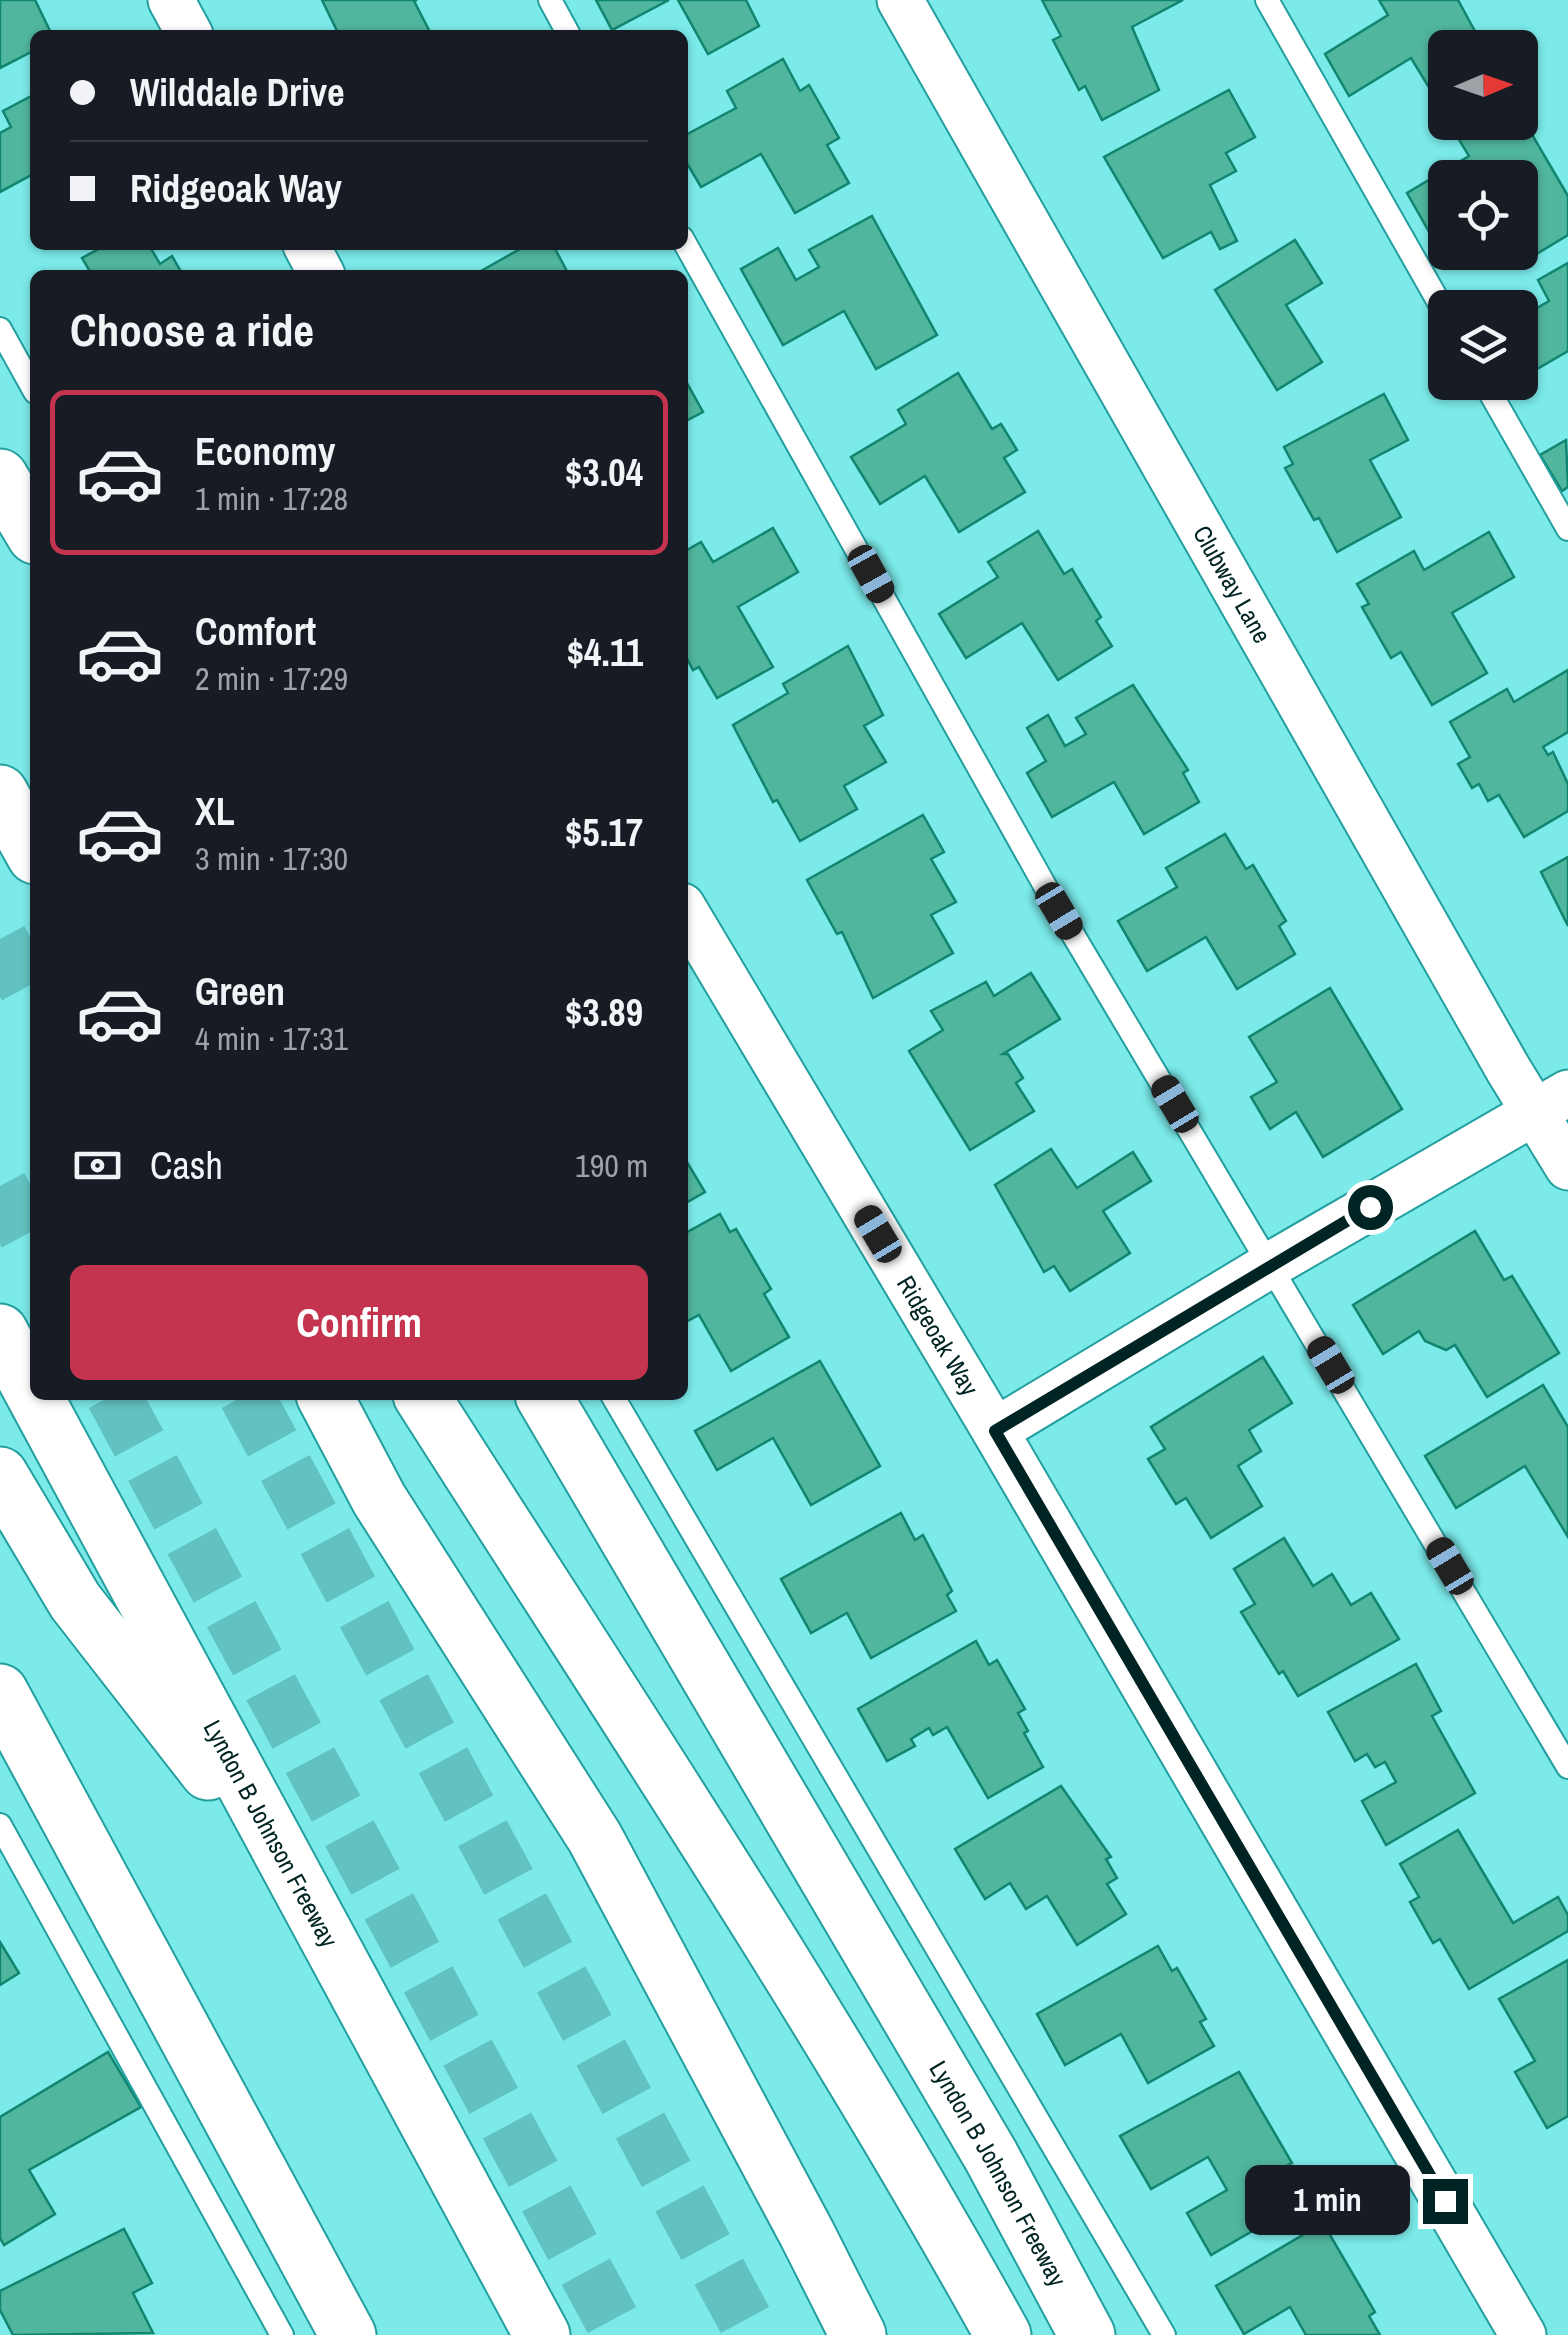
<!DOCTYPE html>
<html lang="en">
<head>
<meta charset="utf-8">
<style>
	:root { --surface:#171b24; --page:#20242c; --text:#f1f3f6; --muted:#9ea1a6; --line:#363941; --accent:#c4344f }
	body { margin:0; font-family:"Archivo Narrow",sans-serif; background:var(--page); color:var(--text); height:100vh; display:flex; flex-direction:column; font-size:38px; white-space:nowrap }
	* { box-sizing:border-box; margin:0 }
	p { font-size:32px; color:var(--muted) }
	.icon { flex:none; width:55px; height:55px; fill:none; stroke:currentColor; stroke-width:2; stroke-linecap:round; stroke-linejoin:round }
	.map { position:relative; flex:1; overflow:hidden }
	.drawer { position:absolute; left:30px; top:270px; width:658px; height:1130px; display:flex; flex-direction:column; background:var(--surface); border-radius:15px; box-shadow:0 2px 8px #0004 }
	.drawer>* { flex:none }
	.hud { position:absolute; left:30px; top:30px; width:658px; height:220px; border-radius:15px; box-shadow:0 2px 8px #0004; display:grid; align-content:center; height:220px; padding:0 40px; background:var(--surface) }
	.needle { width:65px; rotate:88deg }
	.tools { position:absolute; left:1428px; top:30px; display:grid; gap:20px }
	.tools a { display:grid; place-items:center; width:110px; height:110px; border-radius:15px; background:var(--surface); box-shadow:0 2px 8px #0004; font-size:50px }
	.end { position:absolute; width:45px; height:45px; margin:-22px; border:12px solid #002323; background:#fff; box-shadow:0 0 0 5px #fff }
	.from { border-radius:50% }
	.bubble { position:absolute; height:70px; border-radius:15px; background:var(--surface); box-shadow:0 2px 8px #0004; font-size:32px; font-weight:700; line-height:70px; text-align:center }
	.car { position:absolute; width:30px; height:60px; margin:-30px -15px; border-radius:12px; box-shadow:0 0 8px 2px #0007; background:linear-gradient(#222 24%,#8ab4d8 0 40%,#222 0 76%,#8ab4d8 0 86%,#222 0) }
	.hud b { display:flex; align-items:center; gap:35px; height:95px; font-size:38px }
	.hud b+b { border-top:2px solid var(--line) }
	.hud i { width:25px; height:25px; background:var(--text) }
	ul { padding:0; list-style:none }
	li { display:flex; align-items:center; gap:30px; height:165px; margin:0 20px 15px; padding:0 20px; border:5px solid transparent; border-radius:15px }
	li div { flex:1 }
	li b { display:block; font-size:38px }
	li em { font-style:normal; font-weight:700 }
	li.on { border-color:var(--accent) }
	li>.icon { width:90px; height:90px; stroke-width:1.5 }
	h2 { padding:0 40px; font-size:45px; line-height:120px }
	.pay { display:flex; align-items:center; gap:25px; height:110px; padding:0 40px; font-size:38px }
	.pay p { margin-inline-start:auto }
	.cta { display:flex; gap:20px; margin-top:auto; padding:20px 40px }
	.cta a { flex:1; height:115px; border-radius:15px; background:var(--accent); color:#fff; font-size:40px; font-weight:700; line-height:115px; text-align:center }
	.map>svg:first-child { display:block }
	.building { fill:#51b69e; stroke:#108670; stroke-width:2.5 }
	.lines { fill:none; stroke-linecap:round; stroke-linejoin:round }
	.highway-tunnel { stroke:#62c2c1; stroke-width:55; stroke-dasharray:55 28; stroke-linecap:butt }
	.lane-casing { stroke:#239f9f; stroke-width:26 }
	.street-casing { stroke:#239f9f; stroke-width:49 }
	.secondary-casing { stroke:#239f9f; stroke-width:59 }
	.highway-casing { stroke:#239f9f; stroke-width:59 }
	.lane { stroke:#fff; stroke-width:22 }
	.street { stroke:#fff; stroke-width:45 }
	.secondary { stroke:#fff; stroke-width:55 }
	.highway { stroke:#fff; stroke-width:55 }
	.route { stroke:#002323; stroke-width:12 }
	.labels { text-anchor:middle; stroke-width:8; stroke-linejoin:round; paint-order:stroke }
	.street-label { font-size:25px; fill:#002323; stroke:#7beae9 }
</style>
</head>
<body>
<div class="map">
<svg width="1568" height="2335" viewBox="0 0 1568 2335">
	<rect width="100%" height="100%" fill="#7beae9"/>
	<!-- building -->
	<g class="building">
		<polygon points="0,0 35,0 52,35 35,35 35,50 0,68"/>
		<polygon points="322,0 417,0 414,1 429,30 425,35 339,35"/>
		<polygon points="596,0 669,0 612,30"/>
		<polygon points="678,0 746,0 759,26 708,54"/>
		<polygon points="1042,0 1183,0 1132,27 1159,90 1102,120 1085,86 1079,90 1053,40 1061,36"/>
		<polygon points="1379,0 1458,0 1484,48 1445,48 1444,112 1411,58 1349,96 1325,54 1388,15"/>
		<polygon points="783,59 800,91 809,85 839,138 827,145 849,183 795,213 761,154 701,187 682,155 682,137 736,108 727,91"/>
		<polygon points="1229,90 1255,137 1226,153 1236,171 1210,185 1237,241 1220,249 1211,232 1163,258 1104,157"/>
		<polygon points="35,94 35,173 0,192 0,133 11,127 3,111"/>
		<polygon points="1520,114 1568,196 1568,235 1525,261 1520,252 1520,178 1445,178 1445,229 1432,237 1407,193 1469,156 1458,138 1485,122 1520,122"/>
		<polygon points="872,216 937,335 876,369 844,311 783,345 741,269 778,248 796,280 819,267 809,250"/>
		<polygon points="1295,240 1322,283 1286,305 1322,362 1277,390 1215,290"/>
		<polygon points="106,245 149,245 160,264 172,256 183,275 92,275 82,258"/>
		<polygon points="527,245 553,245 569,275 474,275"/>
		<polygon points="1568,263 1568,351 1520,379 1520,318 1549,301 1538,280"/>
		<polygon points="958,373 992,429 1001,424 1017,450 1004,458 1025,492 959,532 925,476 880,504 851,457 906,424 898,410"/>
		<polygon points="682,374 703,412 682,423"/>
		<polygon points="1384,394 1408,440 1370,460 1401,517 1337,552 1319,518 1314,520 1285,468 1293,464 1284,447"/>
		<polygon points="1566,440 1568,487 1562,491 1540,455"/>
		<polygon points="773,528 798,572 738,607 773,667 717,698 699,667 693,670 682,649 682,553 701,542 713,562"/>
		<polygon points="1038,531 1064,574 1072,569 1101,617 1096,621 1112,646 1058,680 1022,623 966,658 939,614 998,577 988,562"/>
		<polygon points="1489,532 1514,577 1452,613 1487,673 1432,705 1401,652 1391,658 1362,607 1369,604 1357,584 1414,551 1424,570"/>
		<polygon points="848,646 883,715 864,726 886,762 844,786 857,809 800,841 777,800 773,802 733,725 788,693 783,684"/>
		<polygon points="1568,670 1568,732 1543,747 1548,755 1553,752 1568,784 1568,811 1524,837 1499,795 1488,801 1479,784 1472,788 1458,764 1470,757 1450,722 1507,689 1514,702"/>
		<polygon points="1133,685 1188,770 1183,773 1199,802 1144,834 1114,782 1052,817 1027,773 1046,761 1027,728 1048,715 1065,746 1086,734 1076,718"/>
		<polygon points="923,815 944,852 931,859 956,902 931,915 953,953 873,998 842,932 837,934 807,880"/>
		<polygon points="1225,834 1246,869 1253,865 1286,921 1279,926 1295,954 1237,989 1206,937 1147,971 1118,921 1177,887 1166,868"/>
		<polygon points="1568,857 1568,926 1541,872"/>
		<polygon points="1031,973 1060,1019 1003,1054 1008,1054 1023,1078 1016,1083 1034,1111 970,1150 909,1051 943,1030 931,1011 986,982 994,996"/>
		<polygon points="1330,988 1402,1109 1323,1157 1296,1112 1270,1129 1251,1097 1277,1082 1249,1037"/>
		<polygon points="1051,1149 1077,1188 1133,1152 1151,1181 1103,1211 1130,1253 1070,1291 1054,1266 1044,1272 995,1185"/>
		<polygon points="682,1154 705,1192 682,1205"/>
		<polygon points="720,1214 730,1232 736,1229 771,1289 764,1294 789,1337 731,1371 699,1315 682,1324 682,1235"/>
		<polygon points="1475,1231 1504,1280 1512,1276 1559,1353 1487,1397 1455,1345 1446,1350 1425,1341 1419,1331 1383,1354 1353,1305"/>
		<polygon points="1263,1357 1292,1403 1249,1430 1261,1451 1238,1466 1262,1506 1211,1538 1186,1498 1176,1504 1148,1459 1165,1449 1151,1427"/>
		<polygon points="820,1361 880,1466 811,1505 773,1438 717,1470 695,1431"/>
		<polygon points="1543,1385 1568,1427 1568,1537 1525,1466 1456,1508 1425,1456"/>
		<polygon points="901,1513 915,1540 923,1535 952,1591 947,1595 956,1611 871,1658 847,1613 811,1633 781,1579"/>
		<polygon points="1284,1538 1313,1586 1332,1574 1351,1605 1371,1593 1399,1639 1298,1696 1283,1671 1279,1674 1241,1612 1255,1604 1234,1569"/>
		<polygon points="976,1641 989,1665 997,1660 1025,1709 1018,1713 1028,1731 1024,1733 1043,1767 988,1798 947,1727 933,1735 929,1728 911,1739 915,1746 887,1761 858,1709"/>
		<polygon points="1416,1664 1441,1711 1432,1716 1475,1793 1386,1845 1362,1801 1396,1782 1385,1762 1375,1767 1367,1754 1355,1761 1328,1712"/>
		<polygon points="1061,1786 1111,1857 1106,1859 1117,1878 1107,1884 1126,1914 1077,1945 1047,1896 1026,1909 1010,1883 985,1899 955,1849"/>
		<polygon points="1458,1830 1513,1923 1558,1897 1568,1915 1568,1931 1469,1989 1440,1939 1433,1943 1410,1902 1419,1897 1400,1864"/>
		<polygon points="0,1942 19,1973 0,1985"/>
		<polygon points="1158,1946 1172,1971 1177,1968 1206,2019 1200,2022 1214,2046 1148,2083 1121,2034 1065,2065 1037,2014"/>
		<polygon points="1568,1960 1568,2116 1547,2128 1515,2072 1535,2061 1499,1999"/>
		<polygon points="108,2052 141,2107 29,2170 55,2214 4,2245 0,2238 0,2117"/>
		<polygon points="1239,2072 1292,2163 1286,2166 1306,2200 1211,2255 1187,2213 1227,2190 1208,2157 1151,2189 1120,2136"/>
		<polygon points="1323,2223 1375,2312 1369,2316 1380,2335 1306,2335 1290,2307 1244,2334 1216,2286"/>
		<polygon points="124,2229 152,2283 133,2293 153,2333 13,2335 0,2310 0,2291"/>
	</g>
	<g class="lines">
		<!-- highway-tunnel -->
		<g class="highway-tunnel">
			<polyline points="0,939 35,1004"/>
			<polyline points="0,1186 35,1251"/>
			<polyline points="113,1395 620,2335"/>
			<polyline points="246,1395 753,2335"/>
		</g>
		<!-- lane casing -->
		<g class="lane-casing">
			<g id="lane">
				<polyline points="550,0 569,35"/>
				<polyline points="1267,0 1445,313"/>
				<polyline points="682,238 1059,911 1568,1767"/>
				<polyline points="0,329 35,392"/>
				<polyline points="1484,382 1568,529"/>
				<polyline points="612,1395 1164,2335"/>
				<polyline points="0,1825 282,2335"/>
			</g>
		</g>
		<!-- street casing -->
		<g class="street-casing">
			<g id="street">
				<polyline points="171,0 190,35"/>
				<path id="s1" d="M900,0L1508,1069L1568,1167"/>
				<polyline points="306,245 322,275"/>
				<path id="s2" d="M682,906L995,1431L1523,2335"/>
				<polyline points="995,1431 1272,1264 1568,1093"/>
			</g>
		</g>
		<!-- secondary casing -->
		<g class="secondary-casing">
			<g id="secondary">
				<polyline points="0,477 35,536"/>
				<path id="s3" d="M543,1395L991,2156L1087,2335"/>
				<polyline points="0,1692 348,2335"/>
			</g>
		</g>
		<!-- highway casing -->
		<g class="highway-casing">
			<g id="highway">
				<polyline points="0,793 35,856"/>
				<path id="s4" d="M0,1332L542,2335"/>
				<polyline points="324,1395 379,1499 595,1838 807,2234 858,2335"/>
				<path d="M421,1395C619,1706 824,2012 1003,2335"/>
				<polyline points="0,1475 75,1601 208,1772"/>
			</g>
		</g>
		<!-- lane -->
		<use href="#lane" class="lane"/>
		<!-- street -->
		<use href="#street" class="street"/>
		<!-- secondary -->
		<use href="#secondary" class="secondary"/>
		<!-- highway -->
		<use href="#highway" class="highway"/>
	</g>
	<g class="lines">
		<!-- route -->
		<polyline class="route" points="1370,1207 995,1431 1445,2201"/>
	</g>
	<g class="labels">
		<!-- street labels -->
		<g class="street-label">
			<text dy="9" stroke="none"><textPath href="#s1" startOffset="672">Clubway Lane</textPath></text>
			<text dy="9" stroke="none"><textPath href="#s2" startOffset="500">Ridgeoak Way</textPath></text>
			<text dy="9" stroke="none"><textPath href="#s4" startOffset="570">Lyndon B Johnson Freeway</textPath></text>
			<text dy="9" stroke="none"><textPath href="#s3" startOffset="902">Lyndon B Johnson Freeway</textPath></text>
		</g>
	</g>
</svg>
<div class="tools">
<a><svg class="needle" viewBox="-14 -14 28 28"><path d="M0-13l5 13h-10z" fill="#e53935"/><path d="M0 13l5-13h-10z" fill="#9ea1a6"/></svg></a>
<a><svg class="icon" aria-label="locate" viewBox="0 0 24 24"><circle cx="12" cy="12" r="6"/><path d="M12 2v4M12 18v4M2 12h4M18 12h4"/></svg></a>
<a><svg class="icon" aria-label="layers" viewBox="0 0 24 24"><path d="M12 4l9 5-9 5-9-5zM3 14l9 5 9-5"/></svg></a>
</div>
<i class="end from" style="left:1370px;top:1207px"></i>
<i class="end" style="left:1445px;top:2201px"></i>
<div class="bubble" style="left:1245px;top:2165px;width:165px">1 min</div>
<i class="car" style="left:871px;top:574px;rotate:151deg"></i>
<i class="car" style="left:1059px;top:911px;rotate:149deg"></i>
<i class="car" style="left:1175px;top:1104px;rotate:329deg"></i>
<i class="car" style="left:878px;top:1234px;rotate:329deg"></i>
<i class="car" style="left:1331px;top:1365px;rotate:329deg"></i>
<i class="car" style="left:1450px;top:1566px;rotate:329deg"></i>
<div class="hud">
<b><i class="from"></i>Wilddale Drive</b>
<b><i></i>Ridgeoak Way</b>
</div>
<section class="drawer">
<h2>Choose a ride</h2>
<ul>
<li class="on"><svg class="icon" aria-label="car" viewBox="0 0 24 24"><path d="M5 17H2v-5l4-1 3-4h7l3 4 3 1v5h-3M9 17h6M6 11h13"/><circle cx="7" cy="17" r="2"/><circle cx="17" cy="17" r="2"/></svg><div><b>Economy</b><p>1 min · 17:28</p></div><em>$3.04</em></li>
<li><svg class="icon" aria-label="car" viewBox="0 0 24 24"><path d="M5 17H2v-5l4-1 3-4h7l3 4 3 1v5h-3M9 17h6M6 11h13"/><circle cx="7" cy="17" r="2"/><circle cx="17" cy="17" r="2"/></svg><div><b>Comfort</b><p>2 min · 17:29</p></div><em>$4.11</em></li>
<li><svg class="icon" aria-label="car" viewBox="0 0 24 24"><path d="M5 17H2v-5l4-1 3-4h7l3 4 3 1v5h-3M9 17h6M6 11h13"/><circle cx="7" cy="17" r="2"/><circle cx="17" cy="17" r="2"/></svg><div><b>XL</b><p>3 min · 17:30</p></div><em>$5.17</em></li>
<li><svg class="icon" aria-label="car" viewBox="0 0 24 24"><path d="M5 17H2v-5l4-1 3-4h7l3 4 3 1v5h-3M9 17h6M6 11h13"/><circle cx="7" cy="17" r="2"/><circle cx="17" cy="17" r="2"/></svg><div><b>Green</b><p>4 min · 17:31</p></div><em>$3.89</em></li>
</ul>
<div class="pay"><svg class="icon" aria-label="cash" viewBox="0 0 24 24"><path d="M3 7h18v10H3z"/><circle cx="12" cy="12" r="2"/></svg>Cash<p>190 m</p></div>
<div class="cta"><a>Confirm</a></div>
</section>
</div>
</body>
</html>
